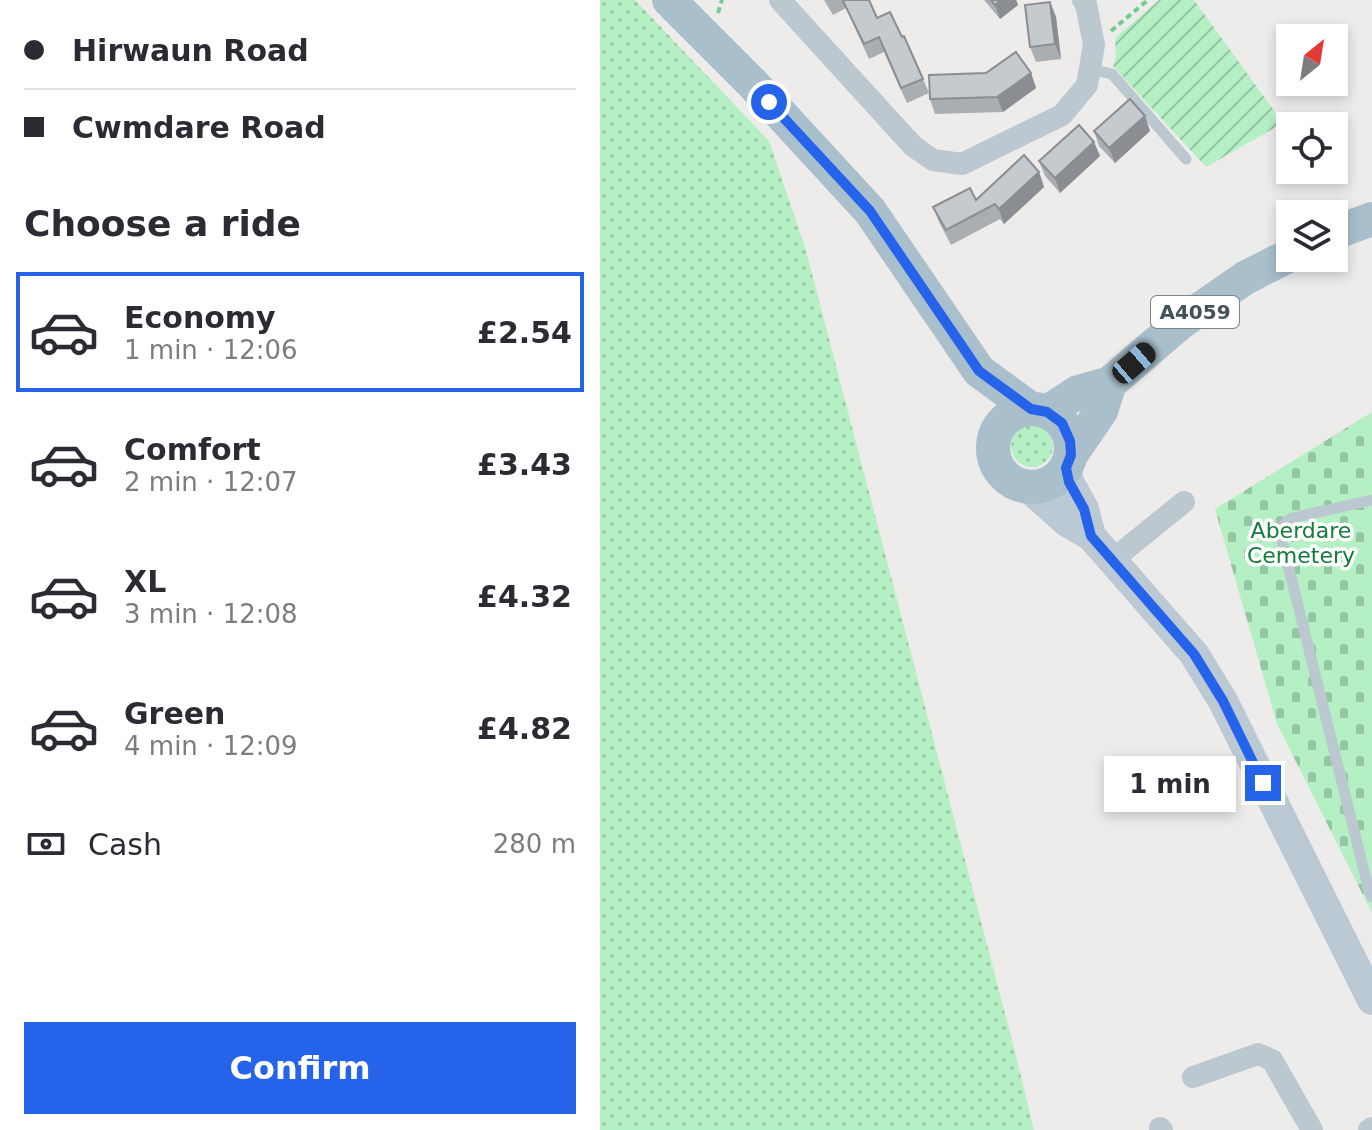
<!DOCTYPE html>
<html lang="en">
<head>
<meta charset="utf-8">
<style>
	:root { --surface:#fff; --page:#f7f7f7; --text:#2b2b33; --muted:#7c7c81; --line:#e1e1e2; --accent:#2563eb }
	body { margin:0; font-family:"DejaVu Sans",sans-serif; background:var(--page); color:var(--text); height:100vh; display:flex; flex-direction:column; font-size:30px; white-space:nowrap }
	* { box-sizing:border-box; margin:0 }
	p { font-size:26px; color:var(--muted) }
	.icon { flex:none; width:44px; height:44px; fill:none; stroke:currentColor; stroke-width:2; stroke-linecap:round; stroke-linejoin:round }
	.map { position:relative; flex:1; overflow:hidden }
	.details { display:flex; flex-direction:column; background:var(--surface); width:600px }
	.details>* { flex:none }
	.hud { display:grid; align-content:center; height:176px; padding:0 24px; background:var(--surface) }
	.needle { width:52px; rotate:30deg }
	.tools { position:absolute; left:676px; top:24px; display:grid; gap:16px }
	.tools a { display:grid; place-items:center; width:72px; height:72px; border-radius:0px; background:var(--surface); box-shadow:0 4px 12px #0003; font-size:40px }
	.end { position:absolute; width:36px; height:36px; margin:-18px; border:10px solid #2563eb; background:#fff; box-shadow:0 0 0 4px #fff }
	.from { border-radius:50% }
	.bubble { position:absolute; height:56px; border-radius:0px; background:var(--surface); box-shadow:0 4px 12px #0003; font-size:26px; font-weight:700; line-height:56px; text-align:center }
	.car { position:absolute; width:24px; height:48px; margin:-24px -12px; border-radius:10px; box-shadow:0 0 6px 2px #0007; background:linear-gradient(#222 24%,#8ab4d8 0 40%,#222 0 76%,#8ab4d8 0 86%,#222 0) }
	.hud b { display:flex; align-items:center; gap:28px; height:76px; font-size:30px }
	.hud b+b { border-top:2px solid var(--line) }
	.hud i { width:20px; height:20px; background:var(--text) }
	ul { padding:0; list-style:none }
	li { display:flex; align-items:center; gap:24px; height:120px; margin:0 16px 12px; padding:0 8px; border:4px solid transparent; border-radius:0px }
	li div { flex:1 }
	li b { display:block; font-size:30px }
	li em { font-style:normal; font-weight:700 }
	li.current { border-color:var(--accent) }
	li>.icon { width:72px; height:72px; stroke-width:1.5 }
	h2 { padding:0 24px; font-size:36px; line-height:96px }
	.pay { display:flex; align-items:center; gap:20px; height:88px; padding:0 24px; font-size:30px }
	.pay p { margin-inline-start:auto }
	.cta { display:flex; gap:16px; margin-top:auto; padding:16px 24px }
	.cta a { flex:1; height:92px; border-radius:0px; background:var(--accent); color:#fff; font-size:32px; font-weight:700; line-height:92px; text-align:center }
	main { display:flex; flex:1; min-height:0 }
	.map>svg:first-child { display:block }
	.grass { fill:url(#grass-dots) }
	.cemetery { fill:url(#cemetery-stones) }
	.garden { fill:url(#garden-furrows) }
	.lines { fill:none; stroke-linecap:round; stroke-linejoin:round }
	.path { stroke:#6dcf93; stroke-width:4; stroke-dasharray:6 4; stroke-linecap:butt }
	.service { stroke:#bbc8cf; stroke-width:11 }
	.minor { stroke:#bbc8cf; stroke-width:22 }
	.secondary { stroke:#bac9d4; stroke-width:30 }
	.primary { stroke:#a9bfcc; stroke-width:34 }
	.wall { fill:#a9aeb2 }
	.shaded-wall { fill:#8a8d91 }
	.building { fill:#c5cacf; stroke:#8a8d91; stroke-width:2 }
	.route { stroke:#2563eb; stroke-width:10 }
	.labels { text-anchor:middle; stroke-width:7; stroke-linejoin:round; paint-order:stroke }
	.shield { fill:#fff; stroke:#7b858b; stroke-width:2 }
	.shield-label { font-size:20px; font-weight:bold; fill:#435159 }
	.park-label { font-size:22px; fill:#127c3b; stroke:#fff }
</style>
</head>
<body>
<main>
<section class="details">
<div class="hud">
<b><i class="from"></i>Hirwaun Road</b>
<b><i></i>Cwmdare Road</b>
</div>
<h2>Choose a ride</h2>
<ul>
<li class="current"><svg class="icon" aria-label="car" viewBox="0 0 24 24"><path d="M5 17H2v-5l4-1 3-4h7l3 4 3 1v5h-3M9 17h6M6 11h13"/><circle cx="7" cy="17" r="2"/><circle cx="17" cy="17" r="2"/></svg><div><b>Economy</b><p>1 min · 12:06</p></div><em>£2.54</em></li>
<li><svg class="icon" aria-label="car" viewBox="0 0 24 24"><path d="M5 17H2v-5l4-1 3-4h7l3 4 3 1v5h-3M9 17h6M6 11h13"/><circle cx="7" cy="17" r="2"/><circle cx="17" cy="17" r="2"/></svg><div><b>Comfort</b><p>2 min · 12:07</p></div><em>£3.43</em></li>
<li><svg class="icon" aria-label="car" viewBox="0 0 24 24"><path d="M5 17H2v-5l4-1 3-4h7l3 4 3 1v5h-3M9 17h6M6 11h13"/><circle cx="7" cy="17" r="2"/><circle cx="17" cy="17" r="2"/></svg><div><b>XL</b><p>3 min · 12:08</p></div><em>£4.32</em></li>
<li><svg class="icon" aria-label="car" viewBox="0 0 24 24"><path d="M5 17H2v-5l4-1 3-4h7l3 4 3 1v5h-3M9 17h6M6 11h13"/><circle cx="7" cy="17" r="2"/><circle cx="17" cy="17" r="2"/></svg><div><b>Green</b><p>4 min · 12:09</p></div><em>£4.82</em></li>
</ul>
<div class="pay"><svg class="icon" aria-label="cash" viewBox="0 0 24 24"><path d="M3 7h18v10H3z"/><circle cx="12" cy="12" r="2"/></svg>Cash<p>280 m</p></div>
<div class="cta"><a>Confirm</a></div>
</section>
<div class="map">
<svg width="772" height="1130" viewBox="0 0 772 1130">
	<defs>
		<pattern id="grass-dots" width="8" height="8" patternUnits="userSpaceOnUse" patternTransform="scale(2)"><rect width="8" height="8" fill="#b5f0c5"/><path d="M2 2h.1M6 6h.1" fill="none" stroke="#95c5a3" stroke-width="1.8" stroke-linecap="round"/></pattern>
		<pattern id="cemetery-stones" width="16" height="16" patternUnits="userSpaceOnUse" patternTransform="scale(2)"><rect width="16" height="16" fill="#b5f0c5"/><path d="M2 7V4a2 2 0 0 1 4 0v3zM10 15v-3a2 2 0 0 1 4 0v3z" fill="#95c5a3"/></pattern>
		<pattern id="garden-furrows" width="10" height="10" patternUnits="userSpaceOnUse" patternTransform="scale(2)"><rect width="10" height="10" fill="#b5f0c5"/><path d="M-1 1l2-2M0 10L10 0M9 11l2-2" fill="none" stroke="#95c5a3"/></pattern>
	</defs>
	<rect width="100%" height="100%" fill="#eeebeb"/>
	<!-- grass -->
	<g class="grass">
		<polygon points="0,0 35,0 169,141 205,247 415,1052 434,1130 0,1130"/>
		<circle cx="432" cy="446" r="21"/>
	</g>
	<!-- cemetery -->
	<polygon class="cemetery" points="772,412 772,913 677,724 615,509"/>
	<!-- garden -->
	<polygon class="garden" points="559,0 594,0 683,123 606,167 513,66 516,58 515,38"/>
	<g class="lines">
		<!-- path -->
		<g class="path">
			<polyline points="118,13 122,0"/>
			<polyline points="511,31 548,0"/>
		</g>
		<!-- service -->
		<g class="service">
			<polyline points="490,69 512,74 586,159"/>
			<polyline points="772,500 692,518 685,523 680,533 769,891 772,897"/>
		</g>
		<!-- minor -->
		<g class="minor">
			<polyline points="180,0 313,146 333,160 362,164 462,115 487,85 494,45 486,4 483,0"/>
			<polyline points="511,561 584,502"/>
			<polyline points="593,1077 658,1054 672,1060 712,1130"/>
			<polyline points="560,1128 562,1130"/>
			<polyline points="769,1130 772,1128"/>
		</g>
		<!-- secondary -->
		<g class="secondary">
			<polyline points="466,468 469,482 484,509 491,536"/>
			<polyline points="429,488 467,522 491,536 594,654 623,701 772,1000"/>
		</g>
		<!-- primary -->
		<g class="primary">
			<polyline points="69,0 153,84 270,211 379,371 431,409"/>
			<polyline points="734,233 772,219"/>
			<circle cx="432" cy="448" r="39"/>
			<polyline points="447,412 478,392 510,383 580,323 645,278 690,255"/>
			<polyline points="471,455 501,411 510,383"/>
		</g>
	</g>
	<!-- wall -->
	<g class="wall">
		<polygon points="224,0 269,0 277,18 323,79 329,93 307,103 284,52 269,59 246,8 233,15"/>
		<polygon points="384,0 416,0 418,5 400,19"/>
		<polygon points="450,2 456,17 461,59 436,62 430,47"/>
		<polygon points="431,73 436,88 403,112 335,114 330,99"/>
		<polygon points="494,131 550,131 515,163 499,146"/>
		<polygon points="494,142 500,156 460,193 445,176 439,161"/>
		<polygon points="439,172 444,187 404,224 400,219 351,245 339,222 333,207 376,200"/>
	</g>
	<!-- shaded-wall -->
	<g class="shaded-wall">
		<polygon points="400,0 416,0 418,5 400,19 395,5"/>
		<polygon points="450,2 456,17 461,59 455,44"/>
		<polygon points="431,73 436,88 403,112 397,97"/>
		<polygon points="545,116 550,131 515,163 509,148"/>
		<polygon points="494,142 500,156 460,193 455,178"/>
		<polygon points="439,172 444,187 404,224 399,209"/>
	</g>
	<!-- building -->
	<g class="building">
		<polygon points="245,0 269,0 277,18 290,12 302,37 304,36 323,79 301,88 279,37 264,44 243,1"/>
		<polygon points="391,0 400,0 395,5"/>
		<polygon points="450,2 455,44 430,47 425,5"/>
		<polygon points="416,52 431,73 397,97 330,99 329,75 386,73"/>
		<polygon points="530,99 545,116 509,148 494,131"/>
		<polygon points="479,125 494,142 455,178 439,161"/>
		<polygon points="424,155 439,172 399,209 395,204 346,230 333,207 370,188 376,200"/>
	</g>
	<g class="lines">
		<!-- route -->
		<polyline class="route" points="169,102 270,211 379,371 431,409 447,412 462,423 470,441 471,455 466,468 469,482 484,509 491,536 594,654 623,701 663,783"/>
	</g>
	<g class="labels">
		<!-- shield labels -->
		<rect class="shield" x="551" y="296" width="88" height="32" rx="6"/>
		<g class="shield-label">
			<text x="595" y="319">A4059</text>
		</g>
		<!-- park labels -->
		<g class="park-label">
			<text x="701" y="538">Aberdare<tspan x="701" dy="25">Cemetery</tspan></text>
		</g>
	</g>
</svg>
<div class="tools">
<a><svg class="needle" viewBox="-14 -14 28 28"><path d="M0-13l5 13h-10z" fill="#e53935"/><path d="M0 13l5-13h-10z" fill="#7c7c81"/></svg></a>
<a><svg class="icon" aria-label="locate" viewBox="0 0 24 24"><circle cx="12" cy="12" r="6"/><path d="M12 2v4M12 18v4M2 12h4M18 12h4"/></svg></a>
<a><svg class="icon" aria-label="layers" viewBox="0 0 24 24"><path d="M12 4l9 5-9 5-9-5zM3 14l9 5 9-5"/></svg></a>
</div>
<i class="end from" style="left:169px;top:102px"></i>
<i class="end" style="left:663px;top:783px"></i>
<div class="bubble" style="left:504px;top:756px;width:132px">1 min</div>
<i class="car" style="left:534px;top:363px;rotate:49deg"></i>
</div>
</main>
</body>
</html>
